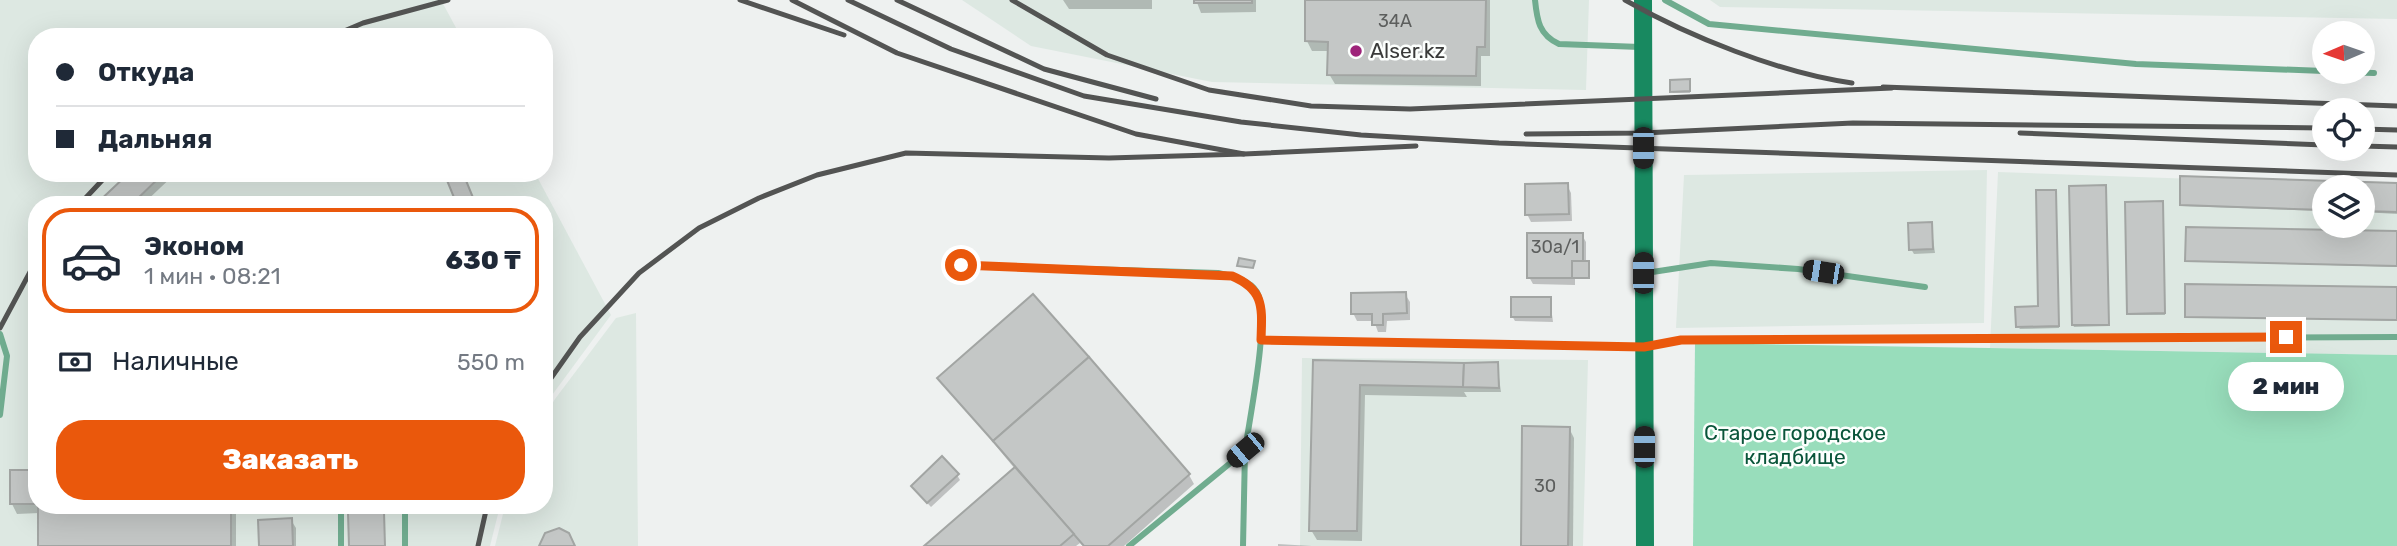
<!DOCTYPE html>
<html lang="ru">
<head>
<meta charset="utf-8">
<style>
	:root { --surface:#fff; --page:#f6f6f7; --text:#1f2937; --muted:#747a83; --line:#e0e1e3; --accent:#ea580c }
	body { margin:0; font-family:Rubik,sans-serif; background:var(--page); color:var(--text); height:100vh; display:flex; flex-direction:column; font-size:26px; white-space:nowrap }
	* { box-sizing:border-box; margin:0 }
	p { font-size:23px; color:var(--muted) }
	.icon { flex:none; width:38px; height:38px; fill:none; stroke:currentColor; stroke-width:2; stroke-linecap:round; stroke-linejoin:round }
	.map { position:relative; flex:1; overflow:hidden }
	.drawer { position:absolute; left:28px; top:196px; width:525px; height:318px; display:flex; flex-direction:column; background:var(--surface); border-radius:28px; box-shadow:0 7px 28px #0002 }
	.drawer>* { flex:none }
	.hud { position:absolute; left:28px; top:28px; width:525px; height:154px; border-radius:28px; box-shadow:0 7px 28px #0002; display:grid; align-content:center; height:154px; padding:0 28px; background:var(--surface) }
	.needle { width:46px; rotate:268deg }
	.tools { position:absolute; left:2312px; top:21px; display:grid; gap:14px }
	.tools a { display:grid; place-items:center; width:63px; height:63px; border-radius:50%; background:var(--surface); box-shadow:0 7px 28px #0002; font-size:35px }
	.end { position:absolute; width:32px; height:32px; margin:-16px; border:9px solid #ea580c; background:#fff; box-shadow:0 0 0 4px #fff }
	.from { border-radius:50% }
	.bubble { position:absolute; height:49px; border-radius:24px; background:var(--surface); box-shadow:0 7px 28px #0002; font-size:23px; font-weight:800; line-height:49px; text-align:center }
	.car { position:absolute; width:21px; height:42px; margin:-21px -10px; border-radius:9px; box-shadow:0 0 5px 2px #0007; background:linear-gradient(#222 24%,#8ab4d8 0 40%,#222 0 76%,#8ab4d8 0 86%,#222 0) }
	.hud b { display:flex; align-items:center; gap:24px; height:66px; font-size:26px }
	.hud b+b { border-top:2px solid var(--line) }
	.hud i { width:18px; height:18px; background:var(--text) }
	ul { padding:12px 0 0; list-style:none }
	li { display:flex; align-items:center; gap:21px; height:105px; margin:0 14px 10px; padding:0 14px; border:4px solid transparent; border-radius:28px }
	li div { flex:1 }
	li b { display:block; font-size:26px }
	li em { font-style:normal; font-weight:800 }
	li.active { border-color:var(--accent) }
	li>.icon { width:63px; height:63px; stroke-width:1.5 }
	.pay { display:flex; align-items:center; gap:18px; height:77px; padding:0 28px; font-size:26px }
	.pay p { margin-inline-start:auto }
	.button { display:flex; gap:14px; margin-top:auto; padding:14px 28px }
	.button a { flex:1; height:80px; border-radius:28px; background:var(--accent); color:#fff; font-size:28px; font-weight:800; line-height:80px; text-align:center }
	.map>svg:first-child { display:block }
	.built { fill:#dde8e2; fill-rule:evenodd }
	.green { fill:#98ddbb }
	.shadow { fill:#0003 }
	.building { fill:#c4c7c6; stroke:#a2a5a3; stroke-width:2 }
	.lines { fill:none; stroke-linecap:round; stroke-linejoin:round }
	.service { stroke:#70ac8f; stroke-width:6 }
	.secondary { stroke:#188960; stroke-width:18 }
	.rail { stroke:#535453; stroke-width:5 }
	.route { stroke:#ea580c; stroke-width:9 }
	.poi-dot { fill:#9e247a; stroke:#fcfffd; stroke-width:2.5 }
	.labels { text-anchor:middle; stroke-width:5; stroke-linejoin:round; paint-order:stroke }
	.number-label { font-size:18px; fill:#5c5e5d }
	.poi-label { font-size:21px; fill:#3a3b3a; stroke:#fcfffd; text-anchor:start }
	.park-label { font-size:21px; fill:#09553a; stroke:#fcfffd }
</style>
</head>
<body>
<div class="map">
<svg width="2397" height="546" viewBox="0 0 2397 546">
	<rect width="100%" height="100%" fill="#eef1f0"/>
	<!-- built -->
	<g class="built">
		<polygon points="0,0 441,0 461,37 37,37 37,173 535,173 611,315 544,406 544,205 37,205 37,506 500,506 490,546 0,546"/>
		<polygon points="962,0 1589,0 1586,90 1212,82 1031,46"/>
		<polygon points="1710,0 2397,0 2397,19 1720,7"/>
		<polygon points="1987,170 1984,323 1676,328 1684,175"/>
		<path d="M1998,172L2397,186V355L1990,348ZM2324,187H2362V226H2324Z"/>
		<polygon points="636,313 638,546 495,546 505,506 544,506 544,417 555,399 616,318"/>
		<polygon points="1302,358 1588,360 1583,546 1300,546"/>
	</g>
	<!-- green -->
	<polygon class="green" points="1695,343 2397,355 2397,546 1693,546"/>
	<!-- shadow -->
	<g class="shadow">
		<polygon points="1063,0 1152,0 1152,9 1069,9"/>
		<polygon points="1196,0 1256,0 1256,12 1201,13"/>
		<polygon points="1307,0 1490,0 1490,56 1481,56 1481,86 1335,84 1329,74 1329,51 1312,51 1307,41"/>
		<polygon points="1690,82 1690,93 1673,93 1672,92"/>
		<polygon points="131,173 176,173 142,205 98,205"/>
		<polygon points="2182,177 2397,185 2397,214 2362,212 2362,187 2324,187 2324,211 2182,206"/>
		<polygon points="1567,185 1571,193 1572,221 1531,222 1527,214"/>
		<polygon points="2106,188 2109,326 2074,327 2073,325"/>
		<polygon points="2056,193 2059,328 2019,329 2040,308"/>
		<polygon points="2163,205 2165,315 2130,315 2129,314"/>
		<polygon points="1931,224 1935,253 1914,254 1911,249"/>
		<polygon points="2397,233 2397,267 2187,261"/>
		<polygon points="1582,235 1586,242 1586,263 1575,276 1575,285 1533,284 1529,277"/>
		<polygon points="2397,289 2397,321 2187,316"/>
		<polygon points="1405,294 1410,302 1410,320 1387,321 1386,332 1378,332 1374,321 1357,321 1353,313"/>
		<polygon points="1550,299 1553,322 1515,321 1512,316"/>
		<polygon points="1314,361 1497,364 1501,392 1464,392 1467,397 1365,395 1362,541 1317,540 1311,530"/>
		<polygon points="940,378 1189,475 1194,484 1124,546 1083,546 1080,543 1076,546 927,546 1015,469"/>
		<polygon points="1569,428 1574,438 1573,546 1523,546"/>
		<polygon points="37,471 37,506 236,506 236,546 40,546 39,513 17,514 12,504"/>
		<polygon points="957,475 960,480 931,507 916,491"/>
		<polygon points="291,520 296,528 296,546 260,546"/>
		<polygon points="1278,544 1312,546 1278,546"/>
	</g>
	<!-- building -->
	<g class="building">
		<rect x="1194" y="0" width="58" height="3"/>
		<polygon points="1305,0 1486,0 1485,47 1477,47 1476,76 1327,75 1328,42 1305,41"/>
		<polygon points="1690,79 1690,91 1670,92 1670,80"/>
		<polygon points="129,173 164,173 131,205 95,205"/>
		<polygon points="444,173 463,173 476,205 457,205"/>
		<polygon points="2180,176 2397,183 2397,212 2362,211 2362,187 2324,187 2324,210 2180,205"/>
		<polygon points="1568,183 1569,214 1525,215 1525,184"/>
		<polygon points="2106,185 2109,325 2072,325 2069,186"/>
		<polygon points="2036,190 2056,190 2059,326 2016,327 2015,307 2038,306"/>
		<polygon points="2163,201 2165,313 2127,314 2125,202"/>
		<polygon points="1932,222 1933,249 1909,250 1908,223"/>
		<polygon points="2186,227 2397,231 2397,266 2185,261"/>
		<polygon points="1527,233 1583,233 1583,261 1572,261 1572,278 1527,278"/>
		<polygon points="1239,258 1255,261 1253,268 1237,266"/>
		<rect x="1572" y="261" width="17" height="17"/>
		<polygon points="2185,284 2397,287 2397,320 2185,317"/>
		<polygon points="1406,292 1407,313 1383,314 1383,325 1372,325 1372,314 1351,314 1351,293"/>
		<polygon points="1033,294 1089,357 993,441 937,378"/>
		<rect x="1511" y="297" width="40" height="20"/>
		<polygon points="1089,357 1190,474 1108,546 1084,546 993,441"/>
		<polygon points="1313,360 1464,363 1463,387 1360,385 1357,531 1309,531"/>
		<polygon points="1498,362 1499,388 1463,387 1464,363"/>
		<polygon points="1522,426 1570,427 1568,546 1521,546"/>
		<polygon points="942,456 959,474 927,503 911,486"/>
		<polygon points="1015,467 1074,534 1060,546 924,546"/>
		<rect x="10" y="470" width="27" height="34"/>
		<rect x="38" y="506" width="193" height="40"/>
		<polygon points="384,512 385,546 349,546 348,513"/>
		<polygon points="292,518 293,546 259,546 258,520"/>
		<polygon points="559,528 569,533 575,546 539,546 545,533"/>
	</g>
	<g class="lines">
		<!-- service -->
		<g class="service">
			<path d="M1535,0C1537,20 1539,35 1559,44L1640,47"/>
			<polyline points="1665,0 1709,24 2136,64 2324,71"/>
			<polyline points="2341,72 2374,73"/>
			<path d="M961,265L1218,273C1231,276 1249,279 1257,292C1271,316 1249,420 1245,451L1129,546"/>
			<polyline points="1646,273 1711,263 1798,269 1925,287"/>
			<polyline points="0,334 7,356 0,415"/>
			<polyline points="1261,339 1644,347 1681,340 2397,337"/>
			<polyline points="341,506 341,546"/>
			<polyline points="405,506 405,546"/>
			<polyline points="1243,546 1245,451"/>
		</g>
		<!-- secondary -->
		<polyline class="secondary" points="1643,0 1645,546"/>
		<!-- rail -->
		<g class="rail">
			<polyline points="740,0 844,35"/>
			<polyline points="792,0 897,53 1136,134 1244,154 1416,146"/>
			<polyline points="848,0 951,49 1084,96 1241,122 1361,135 1499,143 2397,175"/>
			<polyline points="897,0 1044,69 1156,99"/>
			<polyline points="1012,0 1107,55 1209,90 1311,106 1410,109 1892,88"/>
			<path d="M1625,0C1688,36 1780,73 1852,83"/>
			<polyline points="330,37 363,23 448,0"/>
			<polyline points="1883,87 2397,106"/>
			<polyline points="2362,129 2397,130"/>
			<polyline points="2020,133 2324,145"/>
			<polyline points="1526,134 1643,133 1853,123 2324,128"/>
			<polyline points="2362,146 2397,147"/>
			<polyline points="79,205 109,173"/>
			<polyline points="0,328 37,259"/>
			<polyline points="544,388 580,337 639,273 699,228 759,198 817,175 906,153 1109,158 1244,154"/>
			<polyline points="478,546 487,506"/>
		</g>
	</g>
	<g class="lines">
		<!-- route -->
		<path class="route" d="M961,265L1232,276C1265,290 1262,308 1261,340L1644,347L1681,340L2286,337"/>
	</g>
	<!-- markers -->
	<circle class="poi-dot" cx="1356" cy="51" r="7"/>
	<g class="labels">
		<!-- number labels -->
		<g class="number-label">
			<text x="1395" y="27">34А</text>
			<text x="1555" y="253">30а/1</text>
			<text x="1545" y="492">30</text>
		</g>
		<!-- poi labels -->
		<g class="poi-label">
			<text x="1370" y="58">Alser.kz</text>
		</g>
		<!-- park labels -->
		<g class="park-label">
			<text x="1795" y="440">Старое городское<tspan x="1795" dy="24">кладбище</tspan></text>
		</g>
	</g>
</svg>
<div class="tools">
<a><svg class="needle" viewBox="-14 -14 28 28"><path d="M0-13l5 13h-10z" fill="#e53935"/><path d="M0 13l5-13h-10z" fill="#747a83"/></svg></a>
<a><svg class="icon" aria-label="locate" viewBox="0 0 24 24"><circle cx="12" cy="12" r="6"/><path d="M12 2v4M12 18v4M2 12h4M18 12h4"/></svg></a>
<a><svg class="icon" aria-label="layers" viewBox="0 0 24 24"><path d="M12 4l9 5-9 5-9-5zM3 14l9 5 9-5"/></svg></a>
</div>
<i class="end from" style="left:961px;top:265px"></i>
<i class="end" style="left:2286px;top:337px"></i>
<div class="bubble" style="left:2228px;top:362px;width:116px">2 мин</div>
<i class="car" style="left:1643px;top:148px;rotate:180deg"></i>
<i class="car" style="left:1823px;top:272px;rotate:279deg"></i>
<i class="car" style="left:1643px;top:273px;rotate:0deg"></i>
<i class="car" style="left:1644px;top:447px;rotate:0deg"></i>
<i class="car" style="left:1245px;top:450px;rotate:230deg"></i>
<div class="hud">
<b><i class="from"></i>Откуда</b>
<b><i></i>Дальняя</b>
</div>
<section class="drawer">
<ul>
<li class="active"><svg class="icon" aria-label="car" viewBox="0 0 24 24"><path d="M5 17H2v-5l4-1 3-4h7l3 4 3 1v5h-3M9 17h6M6 11h13"/><circle cx="7" cy="17" r="2"/><circle cx="17" cy="17" r="2"/></svg><div><b>Эконом</b><p>1 мин · 08:21</p></div><em>630 ₸</em></li>
</ul>
<div class="pay"><svg class="icon" aria-label="cash" viewBox="0 0 24 24"><path d="M3 7h18v10H3z"/><circle cx="12" cy="12" r="2"/></svg>Наличные<p>550 m</p></div>
<div class="button"><a>Заказать</a></div>
</section>
</div>
</body>
</html>
